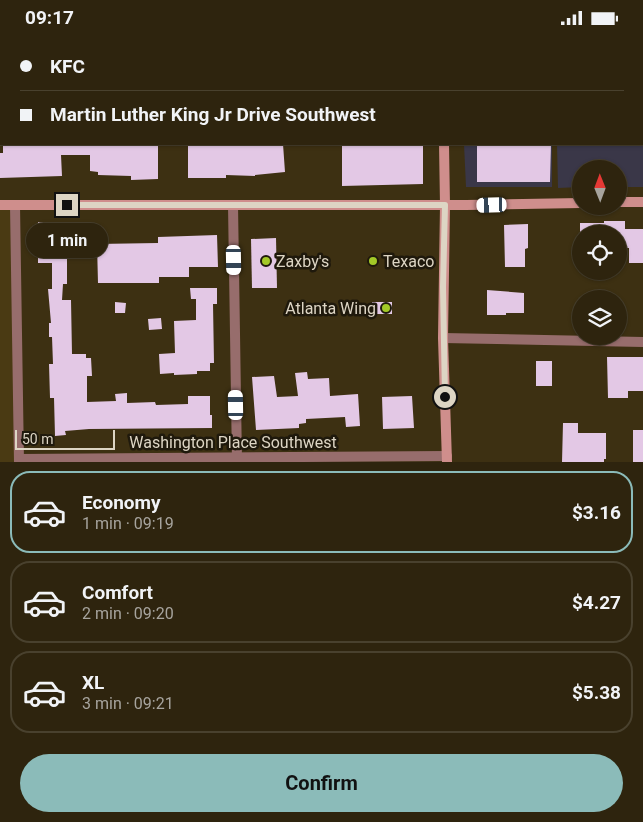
<!DOCTYPE html>
<html lang="en">
<head>
<meta charset="utf-8">
<style>
	:root { --surface:#2e240e; --page:#362c17; --text:#f1f3f6; --muted:#a7a49e; --line:#49412e; --accent:#8bbbb9 }
	body { margin:0; font-family:Roboto,sans-serif; background:var(--page); color:var(--text); height:100vh; display:flex; flex-direction:column; font-size:19px; white-space:nowrap }
	* { box-sizing:border-box; margin:0 }
	p { font-size:16px; color:var(--muted) }
	.icon { flex:none; width:28px; height:28px; fill:none; stroke:currentColor; stroke-width:2; stroke-linecap:round; stroke-linejoin:round }
	.map { position:relative; height:427px; overflow:hidden }
	.sheet { display:flex; flex-direction:column; background:var(--surface); flex:1 }
	.sheet>* { flex:none }
	.hud { position:absolute; left:0px; top:0px; width:644px; height:110px; box-shadow:0 1px 4px #0004,0 0 0 1px var(--line); display:grid; align-content:center; height:110px; padding:0 20px; background:var(--surface) }
	.needle { width:32px; rotate:359deg }
	.controls { position:absolute; left:572px; top:125px; display:grid; gap:10px }
	.controls a { display:grid; place-items:center; width:55px; height:55px; border-radius:50%; background:var(--surface); box-shadow:0 1px 4px #0004,0 0 0 1px var(--line); font-size:25px }
	.scale { position:absolute; left:15px; bottom:12px; width:100px; box-sizing:border-box; padding-left:5px; border:2px solid #ddd5c4; border-top:0; font-size:14px; line-height:18px; white-space:nowrap; color:#ddd5c4; -webkit-text-stroke:4px #1f190c; paint-order:stroke }
	.end { position:absolute; width:22px; height:22px; margin:-11px; border:6px solid #ddd5c4; background:#111; box-shadow:0 0 0 2px #111 }
	.from { border-radius:50% }
	.bubble { position:absolute; height:35px; border-radius:18px; background:var(--surface); box-shadow:0 1px 4px #0004,0 0 0 1px var(--line); font-size:16px; font-weight:700; line-height:35px; text-align:center }
	.car { position:absolute; width:15px; height:30px; margin:-15px -8px; border-radius:6px; box-shadow:0 0 4px 1px #0007; background:linear-gradient(#fff 24%,#345 0 40%,#fff 0 76%,#345 0 86%,#fff 0) }
	.hud b { display:flex; align-items:center; gap:18px; height:48px; font-size:19px }
	.hud b+b { border-top:1px solid var(--line) }
	.hud i { width:12px; height:12px; background:var(--text) }
	ul { padding:9px 0 0; list-style:none }
	li { display:flex; align-items:center; gap:15px; height:82px; margin:0 10px 8px; padding:0 10px; border:2px solid var(--line); border-radius:20px }
	li div { flex:1 }
	li b { display:block; font-size:19px }
	li em { font-style:normal; font-weight:700 }
	li.active { border-color:var(--accent) }
	li>.icon { width:45px; height:45px; stroke-width:1.5 }
	.action { display:flex; gap:10px; margin-top:auto; padding:10px 20px }
	.action a { flex:1; height:58px; border-radius:30px; background:var(--accent); color:#111; font-size:20px; font-weight:700; line-height:58px; text-align:center }
	.status { display:flex; justify-content:space-between; align-items:center; height:35px; padding:0 25px; background:var(--surface); direction:ltr }
	.status svg { height:14px; fill:currentColor }
	.map>svg:first-child { display:block }
	.commercial { fill:#3a3748 }
	.built { fill:#4a3a13 }
	.building { fill:#e3c8e5 }
	.lines { fill:none; stroke-linecap:round; stroke-linejoin:round }
	.minor { stroke:#976d6c; stroke-width:10 }
	.secondary { stroke:#cf8e8c; stroke-width:10 }
	.route { stroke:#ddd5c4; stroke-width:6 }
	.poi-dot { fill:#a3c927; stroke:#1f190c; stroke-width:2 }
	.labels { text-anchor:middle; stroke-width:5; stroke-linejoin:round; paint-order:stroke }
	.poi-label { font-size:16px; fill:#ddd5c4; stroke:#1f190c; text-anchor:start }
	.street-label { font-size:16px; fill:#ddd5c4; stroke:#1f190c }
</style>
</head>
<body>
<div class="status"><b>09:17</b><svg viewBox="0 0 49 12"><path d="M0 12V9h3v3zM5 12V6h3v6zM10 12V3h3v9zM15 12V0h3v12zM26 1h20v11H26zM47 4h2v5h-2z"/></svg></div>
<div class="map">
<svg width="643" height="427" viewBox="0 0 643 427">
	<rect width="100%" height="100%" fill="#3d3012"/>
	<!-- commercial -->
	<g class="commercial">
		<polygon points="643,77 643,152 619,152 619,134 581,134 581,152 558,153 557,109 642,109"/>
		<polygon points="464,109 552,109 552,152 466,152"/>
	</g>
	<!-- built -->
	<polygon class="built" points="0,172 15,172 19,427 0,427"/>
	<!-- building -->
	<g class="building">
		<polygon points="3,109 158,109 158,144 131,145 131,141 98,140 98,137 90,136 90,120 61,120 62,141 0,143 0,118 3,118"/>
		<polygon points="188,109 255,109 255,111 283,109 285,137 255,140 255,141 226,140 226,143 188,143"/>
		<polygon points="342,109 423,109 423,149 342,151"/>
		<polygon points="502,109 551,109 550,147 477,147 477,111 502,111"/>
		<polygon points="604,186 625,186 625,194 643,194 643,228 629,228 629,213 619,213 619,199 580,199 580,188 604,188"/>
		<polygon points="38,187 67,187 67,249 63,249 62,265 71,265 72,319 86,319 86,323 91,323 92,341 87,341 87,367 116,366 115,359 127,358 127,368 155,367 156,370 188,369 188,361 210,361 210,380 212,380 212,393 89,394 65,396 66,400 55,401 54,363 50,363 49,329 53,329 52,302 49,302 49,288 51,288 48,254 52,254 52,228 38,228"/>
		<polygon points="528,189 528,213 525,214 525,232 505,232 504,190"/>
		<polygon points="217,200 218,232 189,232 189,242 159,242 159,248 98,248 97,209 158,208 158,202"/>
		<polygon points="276,203 277,253 252,253 251,204"/>
		<polygon points="190,253 217,253 217,269 213,269 214,328 210,328 210,336 197,336 197,339 174,340 174,338 160,339 159,319 175,318 174,286 196,285 196,264 191,264"/>
		<polygon points="487,255 524,258 524,278 506,278 506,280 487,280"/>
		<polygon points="115,267 126,268 125,278 115,278"/>
		<rect x="372" y="267" width="20" height="12"/>
		<polygon points="161,283 162,294 149,295 148,284"/>
		<polygon points="607,322 643,322 643,356 628,356 628,363 608,363"/>
		<rect x="536" y="326" width="16" height="25"/>
		<polygon points="307,337 308,344 329,343 330,361 358,359 360,391 346,392 345,382 306,384 306,388 299,389 299,393 256,395 252,342 274,341 277,362 298,361 295,338"/>
		<polygon points="412,361 414,393 383,394 382,362"/>
		<polygon points="563,388 578,388 578,398 606,398 606,424 604,424 604,427 562,427"/>
		<rect x="633" y="395" width="10" height="32"/>
	</g>
	<g class="lines">
		<!-- minor -->
		<g class="minor">
			<polyline points="15,170 19,427"/>
			<polyline points="233,170 237,427"/>
			<polyline points="443,303 643,307"/>
			<polyline points="19,424 447,421"/>
		</g>
		<!-- secondary -->
		<g class="secondary">
			<polyline points="442,0 442,1"/>
			<polyline points="444,109 445,170 443,303 447,427"/>
			<polyline points="619,167 643,167"/>
			<polyline points="0,170 466,170 581,168"/>
		</g>
	</g>
	<g class="lines">
		<!-- route -->
		<polyline class="route" points="67,170 445,170 443,252 445,362"/>
	</g>
	<!-- markers -->
	<g class="poi-dot">
		<circle cx="266" cy="226" r="5"/>
		<circle cx="373" cy="226" r="5"/>
		<circle cx="386" cy="273" r="5"/>
	</g>
	<g class="labels">
		<!-- poi labels -->
		<g class="poi-label">
			<text x="276" y="232">Zaxby's</text>
			<text x="383" y="232">Texaco</text>
			<text x="376" y="279" text-anchor="end">Atlanta Wing</text>
		</g>
		<!-- street labels -->
		<g class="street-label">
			<text x="233" y="413">Washington Place Southwest</text>
		</g>
	</g>
</svg>
<div class="controls">
<a><svg class="needle" viewBox="-14 -14 28 28"><path d="M0-13l5 13h-10z" fill="#e53935"/><path d="M0 13l5-13h-10z" fill="#a7a49e"/></svg></a>
<a><svg class="icon" aria-label="locate" viewBox="0 0 24 24"><circle cx="12" cy="12" r="6"/><path d="M12 2v4M12 18v4M2 12h4M18 12h4"/></svg></a>
<a><svg class="icon" aria-label="layers" viewBox="0 0 24 24"><path d="M12 4l9 5-9 5-9-5zM3 14l9 5 9-5"/></svg></a>
</div>
<div class="scale">50 m</div>
<i class="end from" style="left:445px;top:362px"></i>
<i class="end" style="left:67px;top:170px"></i>
<div class="bubble" style="left:26px;top:188px;width:82px">1 min</div>
<i class="car" style="left:492px;top:170px;rotate:268deg"></i>
<i class="car" style="left:234px;top:225px;rotate:179deg"></i>
<i class="car" style="left:236px;top:370px;rotate:359deg"></i>
<div class="hud">
<b><i class="from"></i>KFC</b>
<b><i></i>Martin Luther King Jr Drive Southwest</b>
</div>
</div>
<section class="sheet">
<ul>
<li class="active"><svg class="icon" aria-label="car" viewBox="0 0 24 24"><path d="M5 17H2v-5l4-1 3-4h7l3 4 3 1v5h-3M9 17h6M6 11h13"/><circle cx="7" cy="17" r="2"/><circle cx="17" cy="17" r="2"/></svg><div><b>Economy</b><p>1 min · 09:19</p></div><em>$3.16</em></li>
<li><svg class="icon" aria-label="car" viewBox="0 0 24 24"><path d="M5 17H2v-5l4-1 3-4h7l3 4 3 1v5h-3M9 17h6M6 11h13"/><circle cx="7" cy="17" r="2"/><circle cx="17" cy="17" r="2"/></svg><div><b>Comfort</b><p>2 min · 09:20</p></div><em>$4.27</em></li>
<li><svg class="icon" aria-label="car" viewBox="0 0 24 24"><path d="M5 17H2v-5l4-1 3-4h7l3 4 3 1v5h-3M9 17h6M6 11h13"/><circle cx="7" cy="17" r="2"/><circle cx="17" cy="17" r="2"/></svg><div><b>XL</b><p>3 min · 09:21</p></div><em>$5.38</em></li>
</ul>
<div class="action"><a>Confirm</a></div>
</section>
</body>
</html>
